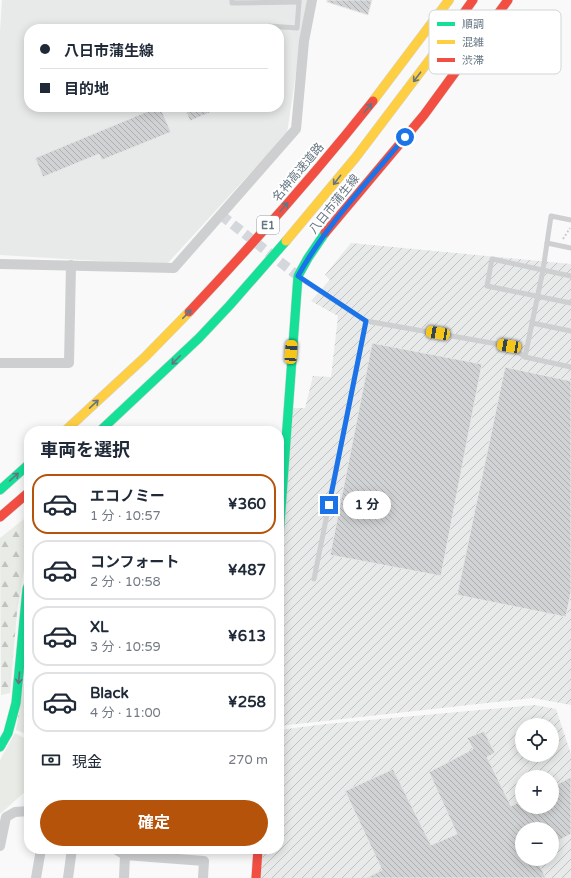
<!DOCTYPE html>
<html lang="ja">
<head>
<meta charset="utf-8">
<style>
	:root { --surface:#fff; --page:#f6f6f7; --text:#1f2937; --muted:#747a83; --line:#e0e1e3; --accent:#b45309 }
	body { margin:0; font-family:"Varela Round","Noto Sans JP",sans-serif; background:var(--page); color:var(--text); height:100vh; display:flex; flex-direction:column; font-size:15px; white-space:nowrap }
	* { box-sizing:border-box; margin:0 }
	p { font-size:13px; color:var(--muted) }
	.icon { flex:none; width:22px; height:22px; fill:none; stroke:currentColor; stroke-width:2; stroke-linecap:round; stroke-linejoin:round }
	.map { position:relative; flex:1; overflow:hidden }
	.panel { position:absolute; left:24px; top:426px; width:260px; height:428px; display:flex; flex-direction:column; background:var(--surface); border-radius:16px; box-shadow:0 2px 10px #0003 }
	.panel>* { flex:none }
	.guide { position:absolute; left:24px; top:24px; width:260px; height:88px; border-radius:16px; box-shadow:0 2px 10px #0003; display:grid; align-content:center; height:88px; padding:0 16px; background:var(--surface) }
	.buttons { position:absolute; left:515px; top:718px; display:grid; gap:8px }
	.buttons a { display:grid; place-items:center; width:44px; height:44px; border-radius:50%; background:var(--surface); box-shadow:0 2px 10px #0003; font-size:20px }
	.end { position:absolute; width:18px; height:18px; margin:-9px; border:5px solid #1a73e8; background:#fff; box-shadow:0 0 0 2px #fff }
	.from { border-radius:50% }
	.bubble { position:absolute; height:28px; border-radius:14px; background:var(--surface); box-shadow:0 2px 10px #0003; font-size:13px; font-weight:700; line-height:28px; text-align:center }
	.car { position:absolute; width:12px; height:24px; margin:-12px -6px; border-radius:5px; box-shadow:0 0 3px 1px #0007; background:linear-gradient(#f5c518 24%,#345 0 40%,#f5c518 0 76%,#345 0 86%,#f5c518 0) }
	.guide b { display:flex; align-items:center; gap:14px; height:38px; font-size:15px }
	.guide b+b { border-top:1px solid var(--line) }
	.guide i { width:10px; height:10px; background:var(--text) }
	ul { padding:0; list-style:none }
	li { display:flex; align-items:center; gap:12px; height:60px; margin:0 8px 6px; padding:0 8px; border:2px solid var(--line); border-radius:16px }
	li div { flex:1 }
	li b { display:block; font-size:15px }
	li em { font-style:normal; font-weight:700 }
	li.active { border-color:var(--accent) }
	li>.icon { width:36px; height:36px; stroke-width:1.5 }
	h2 { padding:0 16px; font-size:18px; line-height:48px }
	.pay { display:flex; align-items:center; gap:10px; height:44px; padding:0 16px; font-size:15px }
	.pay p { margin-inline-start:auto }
	.primary-button { display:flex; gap:8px; margin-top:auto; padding:8px 16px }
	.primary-button a { flex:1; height:46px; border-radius:24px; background:var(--accent); color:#fff; font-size:16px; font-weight:700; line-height:46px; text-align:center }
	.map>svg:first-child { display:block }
	.built { fill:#e8e9e9; fill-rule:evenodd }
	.industrial { fill:url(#industrial-furrows); fill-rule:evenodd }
	.green { fill:#e8ebe6 }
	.forest { fill:url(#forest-firs) }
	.building { fill:url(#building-back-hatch); stroke:#e8e8e8 }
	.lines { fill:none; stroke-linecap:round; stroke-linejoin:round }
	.street-tunnel { stroke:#d4d8dc; stroke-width:10; stroke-dasharray:10 5; stroke-linecap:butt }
	.fast-casing { stroke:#d5d6d7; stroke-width:10 }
	.slow-casing { stroke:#d5d6d7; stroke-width:10 }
	.jam-casing { stroke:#d5d6d7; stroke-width:10 }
	.path { stroke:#cbcccd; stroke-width:2; stroke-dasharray:2 2; stroke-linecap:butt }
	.lane { stroke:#cecfd0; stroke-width:5 }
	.street { stroke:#cecfd0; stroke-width:10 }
	.fast { stroke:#16e098; stroke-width:9 }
	.slow { stroke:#ffcf43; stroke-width:9 }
	.jam { stroke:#f24e42; stroke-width:9 }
	.oneway { stroke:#657683 }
	.route { stroke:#1a73e8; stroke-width:5 }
	.labels { text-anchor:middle; stroke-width:4; stroke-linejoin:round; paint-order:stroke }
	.shield { fill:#fff; stroke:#939fa8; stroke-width:1 }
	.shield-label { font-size:11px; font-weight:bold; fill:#657683 }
	.street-label { font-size:12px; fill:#657683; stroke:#fff }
	.key { fill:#fff; stroke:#d1d6da; stroke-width:1 }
	.key-label { font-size:11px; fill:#657683 }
</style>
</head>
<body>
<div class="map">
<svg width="571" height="878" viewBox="0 0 571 878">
	<defs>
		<pattern id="industrial-furrows" width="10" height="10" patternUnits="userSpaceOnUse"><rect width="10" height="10" fill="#e8e9e9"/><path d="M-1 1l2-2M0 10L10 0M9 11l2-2" fill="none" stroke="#c0c1c2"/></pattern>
		<pattern id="forest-firs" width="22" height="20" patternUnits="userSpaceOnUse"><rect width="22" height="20" fill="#e8ebe6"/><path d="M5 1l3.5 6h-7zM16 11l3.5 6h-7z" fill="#c0c3c0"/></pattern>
		<pattern id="building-back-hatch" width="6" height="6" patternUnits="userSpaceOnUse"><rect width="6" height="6" fill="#d0d2d3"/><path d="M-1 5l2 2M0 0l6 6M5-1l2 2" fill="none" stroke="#acafb1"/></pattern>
	</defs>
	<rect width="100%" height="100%" fill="#f9f9f9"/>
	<!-- built -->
	<path class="built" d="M2,0H307L287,133L166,265L0,255V31ZM29,29H279V107H29Z"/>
	<!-- industrial -->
	<g class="industrial">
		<polygon points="351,243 571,264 571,705 533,698 279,726 279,521 285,408 305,408 313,376 331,377 338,316 311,301 330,280 325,275"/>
		<path d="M535,705L556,709L571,754V878H260L262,849H279V730L326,724ZM522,725H552V755H522ZM522,777H552V807H522ZM522,829H552V859H522Z"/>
	</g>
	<!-- green -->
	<polygon class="green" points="15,733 29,741 29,786 27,790 0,814 0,760"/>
	<!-- forest -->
	<g class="forest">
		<polygon points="29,515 29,552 25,564 17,612 10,693 1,695 0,538"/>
		<polygon points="29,652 29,735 16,730"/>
	</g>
	<!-- building -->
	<g class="building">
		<polygon points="327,0 372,0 368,15 327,2"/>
		<polygon points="158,107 160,107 171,132 102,160 99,154 43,177 35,158"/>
		<polygon points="184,107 223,107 190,121"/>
		<polygon points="372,343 482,364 441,576 330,555"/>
		<polygon points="505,367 571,381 571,592 566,617 457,595"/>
		<polygon points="484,731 495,753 487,757 511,806 522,801 522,807 552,807 552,787 571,777 571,834 552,844 552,829 522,829 522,859 536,859 546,878 366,878 382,870 345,791 393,769 431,845 457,834 429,772 473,749 467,738"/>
	</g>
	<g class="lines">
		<!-- street-tunnel -->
		<polyline class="street-tunnel" points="221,215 298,276"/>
		<!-- fast casing -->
		<g class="fast-casing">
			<g id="fast">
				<polyline points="100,431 199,338 230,305 286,241"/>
				<polyline points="0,490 29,464"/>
				<polyline points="279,537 298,276 308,258 325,233"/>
				<polyline points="0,747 8,733 16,703 27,589 29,584"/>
			</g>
		</g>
		<!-- slow casing -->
		<g class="slow-casing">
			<g id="slow">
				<polyline points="373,101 449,0"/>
				<polyline points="286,241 356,157 443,42"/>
				<polyline points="65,431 145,357 189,312"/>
			</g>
		</g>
		<!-- jam casing -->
		<g class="jam-casing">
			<g id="jam">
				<polyline points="443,42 473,0"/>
				<polyline points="325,233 424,115 508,0"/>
				<path d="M189,312C253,244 315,174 373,101"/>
				<polyline points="0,517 29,492"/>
				<polyline points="256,878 258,849"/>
			</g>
		</g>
		<!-- path -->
		<polyline class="path" points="563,239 570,228"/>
		<!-- lane -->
		<g class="lane">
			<polyline points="232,0 232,3 299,2 299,0"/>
			<polyline points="269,26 297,28 299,2"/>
			<polyline points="547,243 571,248"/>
			<polyline points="571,276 492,259 487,286 571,303"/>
			<polyline points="300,278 366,321 314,579"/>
			<polyline points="366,321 509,346 525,357 571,367"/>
			<polyline points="532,323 571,331"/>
			<polyline points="525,357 543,270 551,216 571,220"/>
		</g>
		<!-- street -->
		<g class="street">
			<polyline points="0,264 174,268 296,129 304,41 312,0"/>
			<polyline points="0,363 69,363 71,265"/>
			<polyline points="0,846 6,817 15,812 29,811"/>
			<polyline points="115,849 125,855"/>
			<polyline points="36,878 41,849"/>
			<polyline points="68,878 72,849"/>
			<polyline points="124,878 125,855 204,861 203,878"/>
		</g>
		<!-- fast -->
		<use href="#fast" class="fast"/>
		<!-- slow -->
		<use href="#slow" class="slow"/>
		<!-- jam -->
		<use href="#jam" class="jam"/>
	</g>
	<!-- one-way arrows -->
	<defs><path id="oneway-shaft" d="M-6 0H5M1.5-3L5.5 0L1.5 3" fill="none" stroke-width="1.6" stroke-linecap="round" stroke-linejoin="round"/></defs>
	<g class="oneway">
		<use href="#oneway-shaft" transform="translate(417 77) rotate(127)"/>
		<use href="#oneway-shaft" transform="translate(368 108) rotate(-50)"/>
		<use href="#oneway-shaft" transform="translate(337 180) rotate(128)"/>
		<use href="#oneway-shaft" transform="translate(284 207) rotate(-48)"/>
		<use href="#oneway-shaft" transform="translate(187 314) rotate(-46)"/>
		<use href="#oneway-shaft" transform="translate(176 360) rotate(135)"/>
		<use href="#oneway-shaft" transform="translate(94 404) rotate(-43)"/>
		<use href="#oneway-shaft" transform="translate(14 477) rotate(-42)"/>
		<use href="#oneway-shaft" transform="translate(19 678) rotate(95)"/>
	</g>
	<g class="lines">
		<!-- route -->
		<path class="route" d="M329,505L366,321L298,276C326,225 368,182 405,137"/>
	</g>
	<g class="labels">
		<!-- shield labels -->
		<rect class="shield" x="257" y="216" width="22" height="18" rx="3"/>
		<g class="shield-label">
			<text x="268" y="229">E1</text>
		</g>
		<!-- street labels -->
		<g class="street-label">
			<text transform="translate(298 172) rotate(-50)" y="4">名神高速道路</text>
			<text transform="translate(334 204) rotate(-51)" y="4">八日市蒲生線</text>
		</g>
	</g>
	<!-- legend -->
	<rect x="429" y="10" width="132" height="64" rx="6" class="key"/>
	<rect x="437" y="22" width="18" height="4" fill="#16e098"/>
	<rect x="437" y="40" width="18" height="4" fill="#ffcf43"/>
	<rect x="437" y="58" width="18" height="4" fill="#f24e42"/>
	<g class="key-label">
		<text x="462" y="28">順調</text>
		<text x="462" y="46">混雑</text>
		<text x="462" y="64">渋滞</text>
	</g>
</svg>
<div class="buttons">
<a><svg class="icon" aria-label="locate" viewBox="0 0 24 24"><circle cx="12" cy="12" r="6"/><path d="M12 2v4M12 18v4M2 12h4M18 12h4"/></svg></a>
<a>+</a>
<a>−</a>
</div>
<i class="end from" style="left:405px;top:137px"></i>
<i class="end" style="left:329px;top:505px"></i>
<div class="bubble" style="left:343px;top:491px;width:48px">1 分</div>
<i class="car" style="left:438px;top:333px;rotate:280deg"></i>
<i class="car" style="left:509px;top:346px;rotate:280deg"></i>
<i class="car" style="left:291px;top:352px;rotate:4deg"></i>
<div class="guide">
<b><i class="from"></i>八日市蒲生線</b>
<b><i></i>目的地</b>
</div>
<section class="panel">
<h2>車両を選択</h2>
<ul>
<li class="active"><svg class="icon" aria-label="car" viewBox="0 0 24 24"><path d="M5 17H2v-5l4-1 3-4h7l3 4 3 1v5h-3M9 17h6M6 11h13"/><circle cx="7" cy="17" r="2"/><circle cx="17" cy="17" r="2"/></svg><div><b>エコノミー</b><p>1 分 · 10:57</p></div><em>¥360</em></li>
<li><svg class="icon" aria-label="car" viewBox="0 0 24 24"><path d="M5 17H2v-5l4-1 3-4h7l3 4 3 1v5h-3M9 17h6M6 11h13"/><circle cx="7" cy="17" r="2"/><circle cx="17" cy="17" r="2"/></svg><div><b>コンフォート</b><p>2 分 · 10:58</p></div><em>¥487</em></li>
<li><svg class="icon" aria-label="car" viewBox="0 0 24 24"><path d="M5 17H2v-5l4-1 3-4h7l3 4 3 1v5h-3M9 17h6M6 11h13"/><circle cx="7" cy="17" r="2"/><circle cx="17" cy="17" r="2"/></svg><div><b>XL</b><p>3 分 · 10:59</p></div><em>¥613</em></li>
<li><svg class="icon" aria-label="car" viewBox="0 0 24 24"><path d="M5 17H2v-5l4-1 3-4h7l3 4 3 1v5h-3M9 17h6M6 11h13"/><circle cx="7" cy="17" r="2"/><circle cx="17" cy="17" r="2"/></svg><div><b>Black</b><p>4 分 · 11:00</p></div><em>¥258</em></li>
</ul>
<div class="pay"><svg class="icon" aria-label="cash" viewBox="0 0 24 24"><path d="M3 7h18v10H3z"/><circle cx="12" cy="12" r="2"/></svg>現金<p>270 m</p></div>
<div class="primary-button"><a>確定</a></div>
</section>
</div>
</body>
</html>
